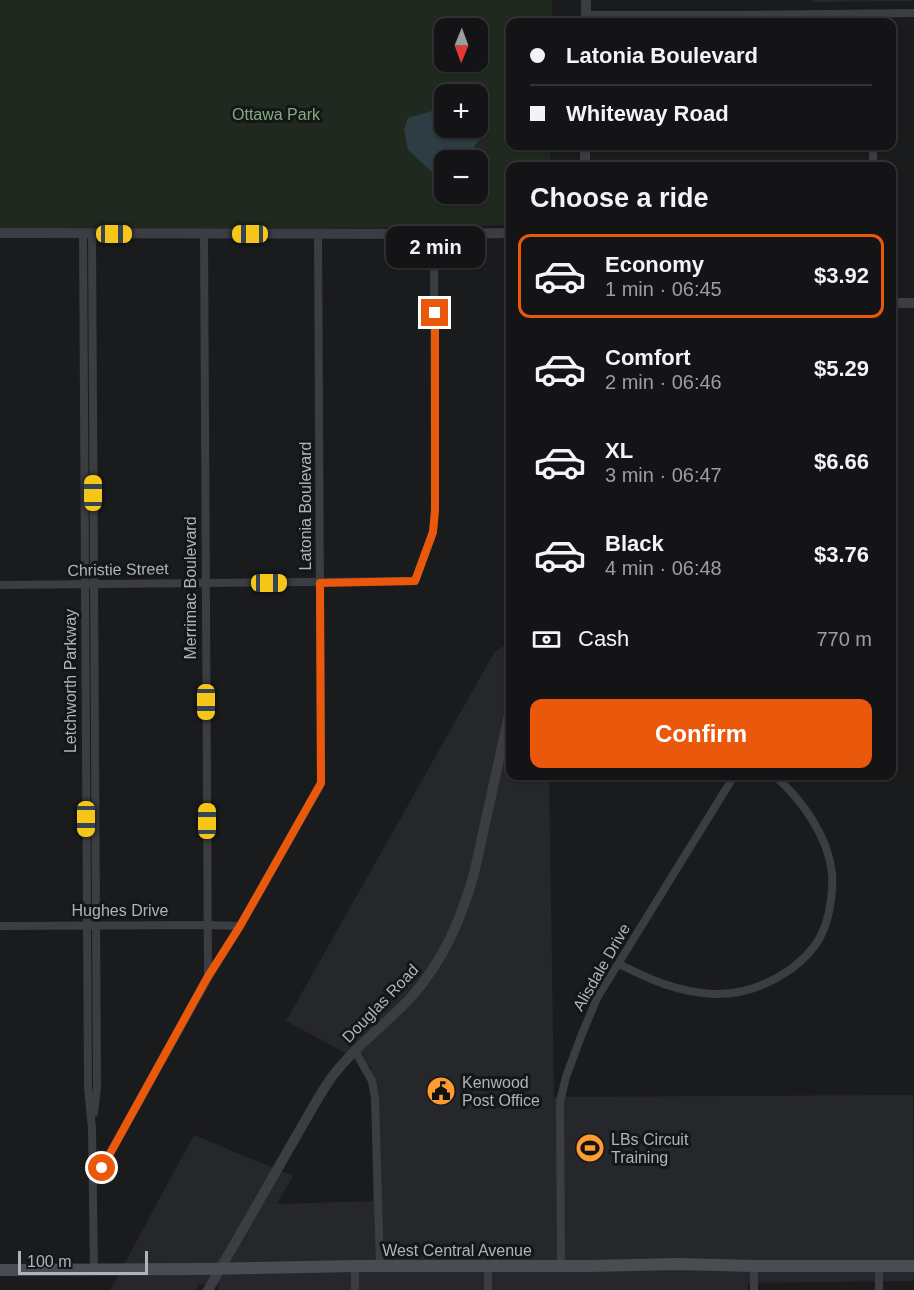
<!DOCTYPE html>
<html lang="en">
<head>
<meta charset="utf-8">
<style>
	:root { --surface:#141416; --page:#1d1d1f; --text:#f1f3f6; --muted:#9d9ea1; --line:#333335; --accent:#ea580c }
	body { margin:0; font-family:Arial,sans-serif; background:var(--page); color:var(--text); height:100vh; display:flex; flex-direction:column; font-size:22px; white-space:nowrap }
	* { box-sizing:border-box; margin:0 }
	p { font-size:20px; color:var(--muted) }
	.icon { flex:none; width:33px; height:33px; fill:none; stroke:currentColor; stroke-width:2; stroke-linecap:round; stroke-linejoin:round }
	.map { position:relative; flex:1; overflow:hidden }
	.drawer { position:absolute; left:506px; top:162px; width:390px; height:618px; display:flex; flex-direction:column; background:var(--surface); border-radius:12px; box-shadow:0 2px 4px #0004,0 0 0 2px var(--line) }
	.drawer>* { flex:none }
	.top-card { position:absolute; left:506px; top:18px; width:390px; height:132px; border-radius:12px; box-shadow:0 2px 4px #0004,0 0 0 2px var(--line); display:grid; align-content:center; height:132px; padding:0 24px; background:var(--surface) }
	.needle { width:39px; rotate:181deg }
	.buttons { position:absolute; left:434px; top:18px; display:grid; gap:12px }
	.buttons a { display:grid; place-items:center; width:54px; height:54px; border-radius:12px; background:var(--surface); box-shadow:0 2px 4px #0004,0 0 0 2px var(--line); font-size:30px }
	.scale { position:absolute; left:18px; bottom:15px; width:130px; box-sizing:border-box; padding-left:6px; border:3px solid #acb4bd; border-top:0; font-size:16px; line-height:21px; white-space:nowrap; color:#acb4bd; -webkit-text-stroke:4px #151618; paint-order:stroke }
	.end { position:absolute; width:27px; height:27px; margin:-14px; border:8px solid #ea580c; background:#fff; box-shadow:0 0 0 3px #fff }
	.from { border-radius:50% }
	.bubble { position:absolute; height:42px; border-radius:12px; background:var(--surface); box-shadow:0 2px 4px #0004,0 0 0 2px var(--line); font-size:20px; font-weight:700; line-height:42px; text-align:center }
	.car { position:absolute; width:18px; height:36px; margin:-18px -9px; border-radius:8px; box-shadow:0 0 4px 2px #0007; background:linear-gradient(#f5c518 24%,#345 0 40%,#f5c518 0 76%,#345 0 86%,#f5c518 0) }
	.top-card b { display:flex; align-items:center; gap:21px; height:57px; font-size:22px }
	.top-card b+b { border-top:2px solid var(--line) }
	.top-card i { width:15px; height:15px; background:var(--text) }
	ul { padding:0; list-style:none }
	li { display:flex; align-items:center; gap:18px; height:84px; margin:0 12px 9px; padding:0 12px; border:3px solid transparent; border-radius:12px }
	li div { flex:1 }
	li b { display:block; font-size:22px }
	li em { font-style:normal; font-weight:700 }
	li.selected { border-color:var(--accent) }
	li>.icon { width:54px; height:54px; stroke-width:1.5 }
	h2 { padding:0 24px; font-size:27px; line-height:72px }
	.pay { display:flex; align-items:center; gap:15px; height:66px; padding:0 24px; font-size:22px }
	.pay p { margin-inline-start:auto }
	.primary-button { display:flex; gap:12px; margin-top:auto; padding:12px 24px }
	.primary-button a { flex:1; height:69px; border-radius:12px; background:var(--accent); color:#fff; font-size:24px; font-weight:700; line-height:69px; text-align:center }
	.map>svg:first-child { display:block }
	.built { fill:#26272a }
	.green { fill:#1f291f; fill-rule:evenodd }
	.water { fill:#2e3d43 }
	.lines { fill:none; stroke-linecap:round; stroke-linejoin:round }
	.minor { stroke:#3b3d42; stroke-width:8 }
	.tertiary { stroke:#3b3d42; stroke-width:10 }
	.secondary { stroke:#494c53; stroke-width:12 }
	.route { stroke:#ea580c; stroke-width:8 }
	.labels { text-anchor:middle; stroke-width:6; stroke-linejoin:round; paint-order:stroke }
	.park-label { font-size:16px; fill:#85aa82; stroke:#151618 }
	.street-label { font-size:16px; fill:#acb4bd; stroke:#151618 }
	.poi-label { font-size:16px; fill:#acb4bd; stroke:#151618; text-anchor:start }
</style>
</head>
<body>
<div class="map">
<svg width="914" height="1290" viewBox="0 0 914 1290">
	<rect width="100%" height="100%" fill="#1a1b1d"/>
	<!-- built -->
	<g class="built">
		<polygon points="813,0 914,0 914,1 813,2"/>
		<polygon points="510,641 510,776 549,776 554,1097 913,1095 914,1281 748,1283 748,1290 218,1290 219,1285 199,1284 196,1290 110,1290 194,1135 293,1176 277,1204 373,1201 371,1067 286,1021 494,653"/>
	</g>
	<!-- green -->
	<path class="green" d="M0,0H552V22H510V146H550V166H510V225L370,228H0ZM444,28H477V62H444ZM444,94H477V128H444ZM444,160H477V194H444Z"/>
	<!-- water -->
	<polygon class="water" points="444,105 444,128 477,128 477,113 486,130 483,136 474,146 478,159 477,164 477,160 444,160 444,174 431,171 408,150 404,129 408,118 435,110"/>
	<g class="lines">
		<!-- minor -->
		<g class="minor">
			<polyline points="586,15 739,15 914,13"/>
			<polyline points="873,146 873,166"/>
			<polyline points="83,234 88,1088 92,1128 94,1270"/>
			<polyline points="92,234 97,1087 94,1113"/>
			<polyline points="204,234 208,977"/>
			<polyline points="0,585 415,581 433,532 435,510 434,234"/>
			<polyline points="0,926 208,925 240,926"/>
			<path d="M619,964C651,980 677,992 714,994C742,995 768,985 791,969C816,950 827,932 831,900C832,891 833,882 832,873C828,836 802,800 775,776"/>
			<polyline points="355,1051 372,1081 375,1098 380,1266"/>
			<polyline points="93,1184 208,978 240,926 321,784 318,234"/>
			<polyline points="561,1266 560,1102 566,1077 580,1039 597,998 734,776"/>
			<polyline points="754,1266 754,1290"/>
			<polyline points="879,1266 879,1290"/>
			<polyline points="355,1290 355,1266"/>
			<polyline points="488,1290 488,1266"/>
		</g>
		<!-- tertiary -->
		<g class="tertiary">
			<polyline points="586,22 586,0"/>
			<polyline points="585,166 585,146"/>
			<polyline points="0,233 434,234 510,233"/>
			<polyline points="891,303 914,303"/>
			<path d="M208,1290L317,1100C323,1091 328,1081 335,1073C357,1044 388,1023 412,996C444,960 461,919 474,874L510,710"/>
		</g>
		<!-- secondary -->
		<polyline class="secondary" points="0,1270 202,1269 355,1266 590,1266 678,1264 754,1266 914,1266"/>
	</g>
	<g class="lines">
		<!-- route -->
		<polyline class="route" points="102,1168 207,978 240,926 321,783 320,583 415,581 433,532 435,510 435,313"/>
	</g>
	<!-- icons -->
	<defs>
		<g id="civic-disc" transform="scale(1.5)"><circle r="9.5" fill="#ff9c30" stroke="#151618"/><path d="M-.6-6.5H3V-4.5H.6V-3L4-1V1h2V6H-6V1h2V-1L-.6-3ZM-1.2 2.5V6h2.4V2.5Z" fill="#111"/></g>
		<g id="stadium-disc" transform="scale(1.5)"><circle r="9.5" fill="#ff9c30" stroke="#151618"/><path d="M0-5a6.5 5 0 1 0 0 10a6.5 5 0 1 0 0-10ZM-3.5-1.8h7v3.6h-7Z" fill="#111"/></g>
	</defs>
	<g fill-rule="evenodd">
		<use href="#civic-disc" x="441" y="1091"/>
		<use href="#stadium-disc" x="590" y="1148"/>
	</g>
	<g class="labels">
		<!-- park labels -->
		<g class="park-label">
			<text x="276" y="120">Ottawa Park</text>
		</g>
		<!-- street labels -->
		<g class="street-label">
			<text transform="translate(305 506) rotate(-90)" y="6">Latonia Boulevard</text>
			<text transform="translate(118 569) rotate(-1)" y="6">Christie Street</text>
			<text transform="translate(190 588) rotate(-90)" y="6">Merrimac Boulevard</text>
			<text transform="translate(70 681) rotate(-90)" y="6">Letchworth Parkway</text>
			<text x="120" y="916">Hughes Drive</text>
			<text transform="translate(601 967) rotate(-60)" y="6">Alisdale Drive</text>
			<text transform="translate(380 1003) rotate(-46)" y="6">Douglas Road</text>
			<text x="457" y="1256">West Central Avenue</text>
		</g>
		<!-- poi labels -->
		<g class="poi-label">
			<text x="462" y="1088">Kenwood<tspan x="462" dy="18">Post Office</tspan></text>
			<text x="611" y="1145">LBs Circuit<tspan x="611" dy="18">Training</tspan></text>
		</g>
	</g>
</svg>
<div class="buttons">
<a><svg class="needle" viewBox="-14 -14 28 28"><path d="M0-13l5 13h-10z" fill="#e53935"/><path d="M0 13l5-13h-10z" fill="#9d9ea1"/></svg></a>
<a>+</a>
<a>−</a>
</div>
<div class="scale">100 m</div>
<i class="end from" style="left:102px;top:1168px"></i>
<i class="end" style="left:435px;top:313px"></i>
<div class="bubble" style="left:386px;top:226px;width:99px">2 min</div>
<i class="car" style="left:114px;top:234px;rotate:90deg"></i>
<i class="car" style="left:250px;top:234px;rotate:270deg"></i>
<i class="car" style="left:93px;top:493px;rotate:0deg"></i>
<i class="car" style="left:269px;top:583px;rotate:90deg"></i>
<i class="car" style="left:206px;top:702px;rotate:180deg"></i>
<i class="car" style="left:86px;top:819px;rotate:180deg"></i>
<i class="car" style="left:207px;top:821px;rotate:0deg"></i>
<div class="top-card">
<b><i class="from"></i>Latonia Boulevard</b>
<b><i></i>Whiteway Road</b>
</div>
<section class="drawer">
<h2>Choose a ride</h2>
<ul>
<li class="selected"><svg class="icon" aria-label="car" viewBox="0 0 24 24"><path d="M5 17H2v-5l4-1 3-4h7l3 4 3 1v5h-3M9 17h6M6 11h13"/><circle cx="7" cy="17" r="2"/><circle cx="17" cy="17" r="2"/></svg><div><b>Economy</b><p>1 min · 06:45</p></div><em>$3.92</em></li>
<li><svg class="icon" aria-label="car" viewBox="0 0 24 24"><path d="M5 17H2v-5l4-1 3-4h7l3 4 3 1v5h-3M9 17h6M6 11h13"/><circle cx="7" cy="17" r="2"/><circle cx="17" cy="17" r="2"/></svg><div><b>Comfort</b><p>2 min · 06:46</p></div><em>$5.29</em></li>
<li><svg class="icon" aria-label="car" viewBox="0 0 24 24"><path d="M5 17H2v-5l4-1 3-4h7l3 4 3 1v5h-3M9 17h6M6 11h13"/><circle cx="7" cy="17" r="2"/><circle cx="17" cy="17" r="2"/></svg><div><b>XL</b><p>3 min · 06:47</p></div><em>$6.66</em></li>
<li><svg class="icon" aria-label="car" viewBox="0 0 24 24"><path d="M5 17H2v-5l4-1 3-4h7l3 4 3 1v5h-3M9 17h6M6 11h13"/><circle cx="7" cy="17" r="2"/><circle cx="17" cy="17" r="2"/></svg><div><b>Black</b><p>4 min · 06:48</p></div><em>$3.76</em></li>
</ul>
<div class="pay"><svg class="icon" aria-label="cash" viewBox="0 0 24 24"><path d="M3 7h18v10H3z"/><circle cx="12" cy="12" r="2"/></svg>Cash<p>770 m</p></div>
<div class="primary-button"><a>Confirm</a></div>
</section>
</div>
</body>
</html>
